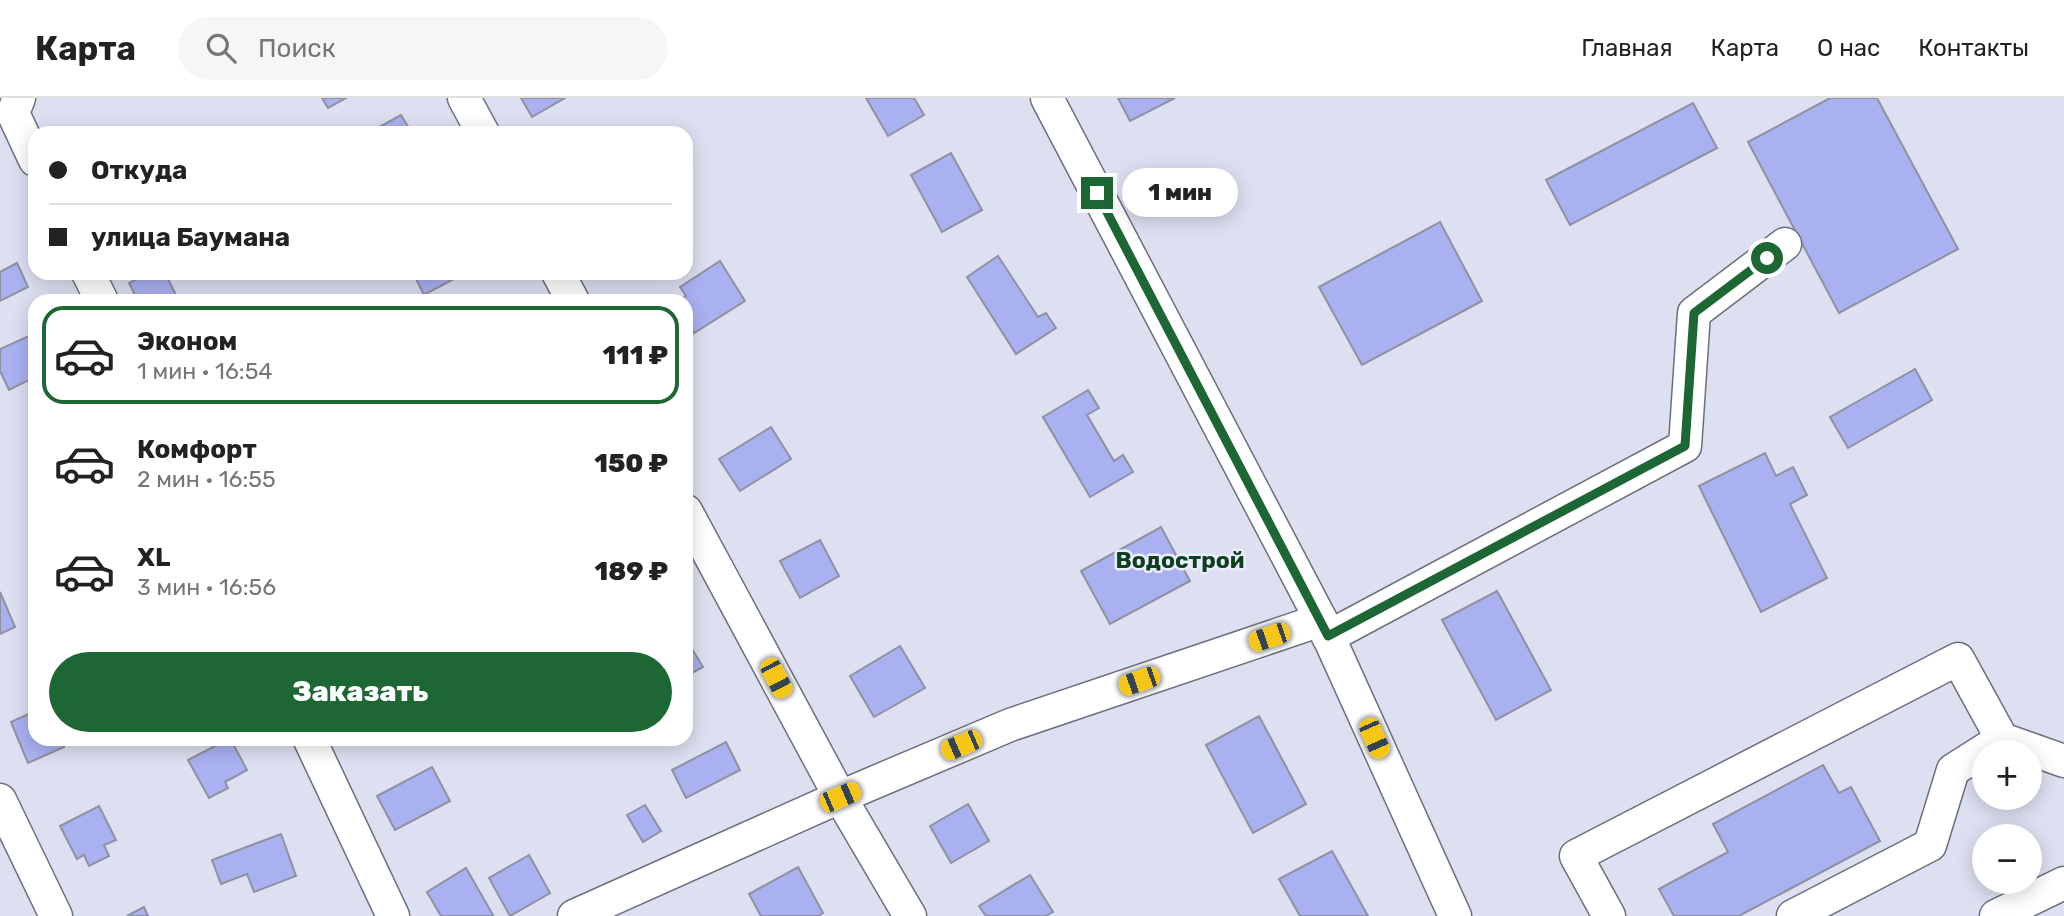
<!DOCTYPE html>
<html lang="ru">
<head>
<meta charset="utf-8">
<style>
	:root { --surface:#fff; --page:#f6f6f6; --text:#222; --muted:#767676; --line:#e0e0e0; --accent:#1d6734 }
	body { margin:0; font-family:Rubik,sans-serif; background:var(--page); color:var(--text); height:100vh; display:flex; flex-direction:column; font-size:26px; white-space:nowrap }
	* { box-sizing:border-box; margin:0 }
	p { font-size:23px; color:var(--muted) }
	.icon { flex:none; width:38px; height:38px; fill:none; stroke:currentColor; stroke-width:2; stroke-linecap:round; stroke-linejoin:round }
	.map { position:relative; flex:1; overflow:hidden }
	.drawer { position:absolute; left:28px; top:196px; width:665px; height:452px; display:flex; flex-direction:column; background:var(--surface); border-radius:21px; box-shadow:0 4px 18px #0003 }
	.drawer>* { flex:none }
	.guide { position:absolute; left:28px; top:28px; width:665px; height:154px; border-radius:21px; box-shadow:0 4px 18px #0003; display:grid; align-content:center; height:154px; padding:0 21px; background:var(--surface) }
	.fabs { position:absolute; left:1972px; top:642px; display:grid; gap:14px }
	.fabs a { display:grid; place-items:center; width:70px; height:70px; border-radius:50%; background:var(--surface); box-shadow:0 4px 18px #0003; font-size:35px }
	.end { position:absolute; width:32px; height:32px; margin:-16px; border:9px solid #1d6734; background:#fff; box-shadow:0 0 0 4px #fff }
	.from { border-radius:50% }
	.bubble { position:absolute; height:49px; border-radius:24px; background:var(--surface); box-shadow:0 4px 18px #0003; font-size:23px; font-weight:800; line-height:49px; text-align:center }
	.car { position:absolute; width:21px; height:42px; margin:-21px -10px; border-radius:9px; box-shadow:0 0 5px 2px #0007; background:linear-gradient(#f5c518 24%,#345 0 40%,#f5c518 0 76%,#345 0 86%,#f5c518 0) }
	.guide b { display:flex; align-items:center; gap:24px; height:66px; font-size:26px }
	.guide b+b { border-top:2px solid var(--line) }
	.guide i { width:18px; height:18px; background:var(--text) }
	ul { padding:12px 0 0; list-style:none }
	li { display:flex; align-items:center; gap:21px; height:98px; margin:0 14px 10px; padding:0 7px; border:4px solid transparent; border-radius:21px }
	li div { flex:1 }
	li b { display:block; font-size:26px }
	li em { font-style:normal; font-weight:800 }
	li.on { border-color:var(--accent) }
	li>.icon { width:63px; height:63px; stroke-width:1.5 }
	.cta { display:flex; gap:14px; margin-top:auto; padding:14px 21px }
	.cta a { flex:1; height:80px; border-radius:42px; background:var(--accent); color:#fff; font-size:28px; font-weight:800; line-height:80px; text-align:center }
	header { display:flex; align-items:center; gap:42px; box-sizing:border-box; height:98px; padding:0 35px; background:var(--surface); border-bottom:2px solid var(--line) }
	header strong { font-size:33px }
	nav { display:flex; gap:38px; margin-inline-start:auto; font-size:24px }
	.search { width:490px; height:63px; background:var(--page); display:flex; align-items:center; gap:18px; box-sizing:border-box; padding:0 24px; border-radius:38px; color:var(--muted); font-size:26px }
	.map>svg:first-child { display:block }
	.building { fill:#aab1f1; stroke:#8e91a0; stroke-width:2 }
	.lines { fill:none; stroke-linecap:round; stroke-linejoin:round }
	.minor-casing { stroke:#6d6f7d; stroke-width:35 }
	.minor { stroke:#fff; stroke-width:32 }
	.route { stroke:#1d6734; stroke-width:9 }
	.labels { text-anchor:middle; stroke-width:5; stroke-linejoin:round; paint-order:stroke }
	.neighbourhood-label { font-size:23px; font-weight:bold; fill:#0d411e; stroke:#ebedfe }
</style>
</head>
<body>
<header>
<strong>Карта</strong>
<div class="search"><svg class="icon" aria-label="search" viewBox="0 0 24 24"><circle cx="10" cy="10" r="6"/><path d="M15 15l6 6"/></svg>Поиск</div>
<nav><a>Главная</a><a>Карта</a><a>О нас</a><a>Контакты</a></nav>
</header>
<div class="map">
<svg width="2064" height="818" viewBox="0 0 2064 818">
	<rect width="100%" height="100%" fill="#dde0f1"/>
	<!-- building -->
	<g class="building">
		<polygon points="322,0 346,0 328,10"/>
		<polygon points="521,0 565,0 532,19"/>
		<polygon points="866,0 914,0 924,17 888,38"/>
		<polygon points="1118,0 1175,0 1130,23"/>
		<polygon points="1830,0 1877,0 1958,151 1839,215 1748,44"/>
		<polygon points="1693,5 1717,50 1570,127 1546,82"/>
		<polygon points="401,17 412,35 368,35"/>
		<polygon points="951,55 982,112 942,134 911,77"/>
		<polygon points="1440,124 1482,203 1362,267 1319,189"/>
		<polygon points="998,158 1038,219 1046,215 1056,230 1016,256 967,179"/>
		<polygon points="720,163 745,203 694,235 688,225 686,227 686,203 677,203 686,198 680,189"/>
		<polygon points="17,165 28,189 0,203 0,174"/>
		<polygon points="149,175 165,175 179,203 138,203 129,185"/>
		<polygon points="413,175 465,175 424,197"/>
		<polygon points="29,238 35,250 35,279 9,292 0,273 0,251"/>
		<polygon points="1915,271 1932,302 1848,350 1830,319"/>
		<polygon points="1088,292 1099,310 1087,317 1114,363 1123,357 1133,374 1090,399 1043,319"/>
		<polygon points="771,329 791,361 740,393 719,361"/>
		<polygon points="1765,355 1776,378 1793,369 1807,397 1790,406 1827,480 1761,514 1699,388"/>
		<polygon points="1161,429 1190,483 1110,526 1081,473"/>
		<polygon points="820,442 839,478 800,500 780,463"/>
		<polygon points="1497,493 1551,592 1496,622 1442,522"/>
		<polygon points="0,494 15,529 0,536"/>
		<polygon points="900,548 925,590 874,619 850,578"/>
		<polygon points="692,551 703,569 686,578 686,554"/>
		<polygon points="35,613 35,640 60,640 64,649 28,665 11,624"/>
		<polygon points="1259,618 1306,706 1253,735 1206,647"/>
		<polygon points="230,640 247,672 225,684 228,690 209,700 188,662"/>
		<polygon points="726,644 740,672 686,700 672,672"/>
		<polygon points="1823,667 1839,695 1851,689 1880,743 1739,818 1674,818 1659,791 1728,754 1713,726"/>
		<polygon points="432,669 450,703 395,732 377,698"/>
		<polygon points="968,706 989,743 951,765 930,728"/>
		<polygon points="645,707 661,733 643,744 627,717"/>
		<polygon points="99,708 116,742 104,747 109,758 89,768 84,757 77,761 60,728"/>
		<polygon points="281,736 296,778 254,794 247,776 221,786 212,762"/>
		<polygon points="1332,753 1368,818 1300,818 1279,781"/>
		<polygon points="529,757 550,795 510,818 489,780"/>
		<polygon points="798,769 823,815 818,818 761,818 749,796"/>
		<polygon points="466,770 493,817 491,818 441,818 427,794"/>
		<polygon points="1030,777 1053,814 1046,818 986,818 979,808"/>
		<polygon points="144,809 148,818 127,818"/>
	</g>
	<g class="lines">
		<!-- minor casing -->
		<g class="minor-casing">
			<g id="minor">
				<polyline points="19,0 13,15 35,62"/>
				<polyline points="464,0 483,35"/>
				<polyline points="1047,0 1321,522 1455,818"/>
				<polyline points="88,175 102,203"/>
				<polyline points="558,175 573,203"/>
				<polyline points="686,413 840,699 910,818"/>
				<polyline points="1328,539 1685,348 1694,215 1785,146"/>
				<polyline points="309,640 393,818"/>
				<polyline points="0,702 56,818"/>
				<polyline points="574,818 840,699 1010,627 1321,522"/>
				<polyline points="1609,818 1576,758 1958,561 2002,641 2064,663"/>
				<polyline points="1793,818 1930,747 1953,672 2002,641"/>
				<polyline points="1996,818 2064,785"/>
			</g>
		</g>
		<!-- minor -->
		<use href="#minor" class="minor"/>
	</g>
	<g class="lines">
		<!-- route -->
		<polyline class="route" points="1097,95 1328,538 1685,348 1694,215 1767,160"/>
	</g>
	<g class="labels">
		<!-- neighbourhood labels -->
		<g class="neighbourhood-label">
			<text x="1180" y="470">Водострой</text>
		</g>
	</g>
</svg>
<div class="fabs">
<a>+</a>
<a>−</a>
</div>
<i class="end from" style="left:1767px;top:160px"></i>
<i class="end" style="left:1097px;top:95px"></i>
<div class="bubble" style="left:1122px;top:70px;width:116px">1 мин</div>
<i class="car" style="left:1269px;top:539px;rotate:251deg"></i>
<i class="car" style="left:776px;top:580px;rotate:152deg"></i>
<i class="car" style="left:1139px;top:583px;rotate:251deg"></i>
<i class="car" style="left:1374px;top:640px;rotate:156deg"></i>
<i class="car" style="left:961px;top:647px;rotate:247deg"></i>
<i class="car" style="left:840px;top:699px;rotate:67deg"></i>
<div class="guide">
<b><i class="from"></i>Откуда</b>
<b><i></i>улица Баумана</b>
</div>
<section class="drawer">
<ul>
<li class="on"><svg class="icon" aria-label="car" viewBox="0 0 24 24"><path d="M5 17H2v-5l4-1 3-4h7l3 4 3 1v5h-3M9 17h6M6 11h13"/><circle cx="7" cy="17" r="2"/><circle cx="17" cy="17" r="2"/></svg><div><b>Эконом</b><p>1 мин · 16:54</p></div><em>111 ₽</em></li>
<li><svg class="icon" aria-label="car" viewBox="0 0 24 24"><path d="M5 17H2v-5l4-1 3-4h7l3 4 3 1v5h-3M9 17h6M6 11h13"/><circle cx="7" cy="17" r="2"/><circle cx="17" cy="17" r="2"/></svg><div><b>Комфорт</b><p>2 мин · 16:55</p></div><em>150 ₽</em></li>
<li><svg class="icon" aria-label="car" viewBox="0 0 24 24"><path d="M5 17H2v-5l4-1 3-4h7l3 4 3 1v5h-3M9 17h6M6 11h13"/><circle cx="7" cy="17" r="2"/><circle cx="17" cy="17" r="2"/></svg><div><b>XL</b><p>3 мин · 16:56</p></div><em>189 ₽</em></li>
</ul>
<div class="cta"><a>Заказать</a></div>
</section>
</div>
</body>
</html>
